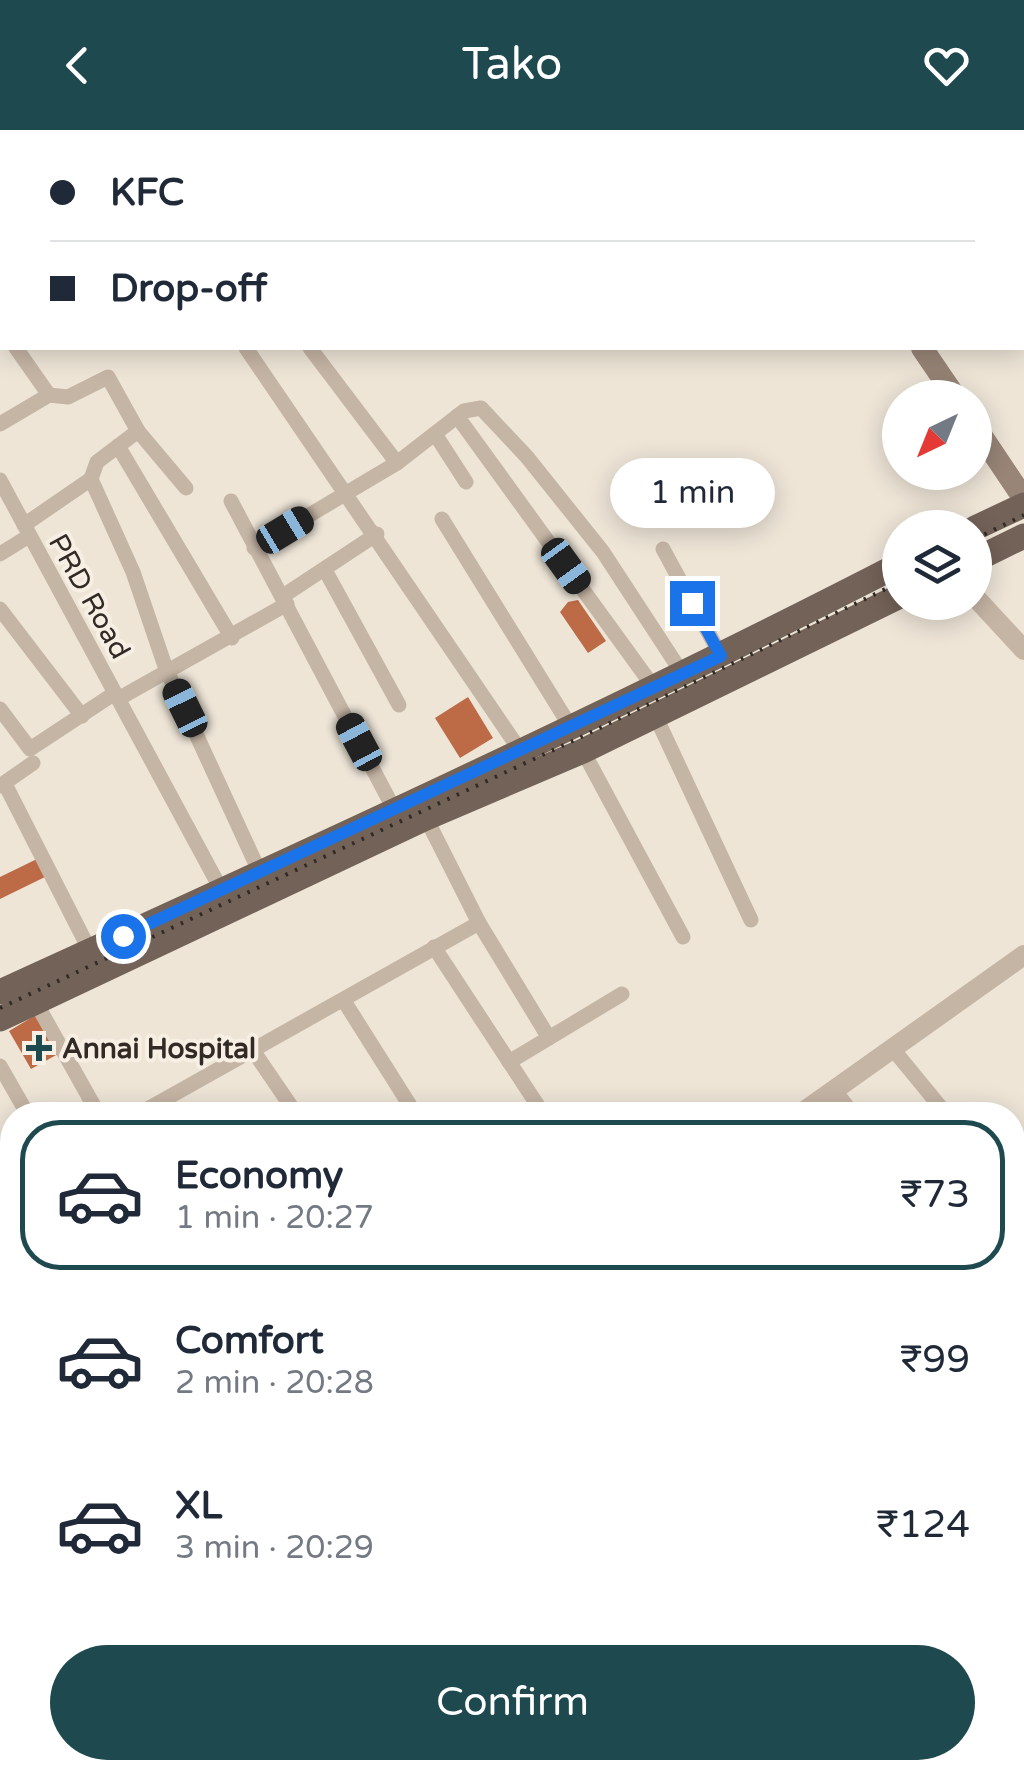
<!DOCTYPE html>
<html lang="en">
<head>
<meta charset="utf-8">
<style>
	:root { --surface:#fff; --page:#f2f2f3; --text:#1f2937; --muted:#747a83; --line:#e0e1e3; --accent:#1e494f }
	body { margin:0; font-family:"Varela Round",sans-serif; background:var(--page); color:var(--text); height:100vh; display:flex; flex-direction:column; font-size:38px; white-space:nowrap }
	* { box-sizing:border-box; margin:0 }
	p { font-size:32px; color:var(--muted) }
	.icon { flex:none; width:55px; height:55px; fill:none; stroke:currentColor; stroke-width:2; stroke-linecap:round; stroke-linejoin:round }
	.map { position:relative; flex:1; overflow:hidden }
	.drawer { position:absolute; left:0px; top:972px; width:1025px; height:678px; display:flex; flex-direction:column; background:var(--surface); border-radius:40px 40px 0 0; box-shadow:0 5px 25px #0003 }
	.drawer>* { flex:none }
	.hud { position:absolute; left:0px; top:0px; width:1025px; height:220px; box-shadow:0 5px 25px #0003; display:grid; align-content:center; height:220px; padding:0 50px; background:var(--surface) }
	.needle { width:65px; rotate:223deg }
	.tools { position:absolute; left:882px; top:250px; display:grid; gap:20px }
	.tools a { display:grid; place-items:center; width:110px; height:110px; border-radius:50%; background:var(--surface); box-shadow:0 5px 25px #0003; font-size:50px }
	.end { position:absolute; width:45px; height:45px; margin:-22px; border:12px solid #1a73e8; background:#fff; box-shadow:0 0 0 5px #fff }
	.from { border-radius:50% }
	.bubble { position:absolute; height:70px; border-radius:35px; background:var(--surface); box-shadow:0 5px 25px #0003; font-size:32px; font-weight:600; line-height:70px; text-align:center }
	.car { position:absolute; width:30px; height:60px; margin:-30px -15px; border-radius:12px; box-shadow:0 0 8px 2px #0007; background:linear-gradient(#222 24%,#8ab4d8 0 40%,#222 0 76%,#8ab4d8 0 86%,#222 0) }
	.hud b { display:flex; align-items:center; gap:35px; height:95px; font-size:38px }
	.hud b+b { border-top:2px solid var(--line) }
	.hud i { width:25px; height:25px; background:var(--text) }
	ul { padding:18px 0 0; list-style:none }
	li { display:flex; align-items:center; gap:30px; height:150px; margin:0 20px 15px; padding:0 30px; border:5px solid transparent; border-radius:40px }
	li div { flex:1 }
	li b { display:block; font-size:38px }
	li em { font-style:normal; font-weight:600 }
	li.on { border-color:var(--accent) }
	li>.icon { width:90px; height:90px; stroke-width:1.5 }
	.primary-button { display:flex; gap:20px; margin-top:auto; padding:20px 50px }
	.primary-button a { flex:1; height:115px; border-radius:60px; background:var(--accent); color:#fff; font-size:40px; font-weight:600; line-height:115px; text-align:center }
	header { display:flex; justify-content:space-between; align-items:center; height:130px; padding:0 50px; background:var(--accent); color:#fff; font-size:45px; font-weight:600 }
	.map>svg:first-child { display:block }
	.building { fill:#bd6a47 }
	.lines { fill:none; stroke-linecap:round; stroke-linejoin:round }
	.minor { stroke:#c5b5a5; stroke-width:15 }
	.tertiary { stroke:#c5b5a5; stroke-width:20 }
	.secondary { stroke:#988577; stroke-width:22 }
	.primary { stroke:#736257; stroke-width:25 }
	.rail { stroke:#312a25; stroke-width:4; stroke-dasharray:2.5 8; stroke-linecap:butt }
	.route { stroke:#1a73e8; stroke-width:12 }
	.poi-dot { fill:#1e494f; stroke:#f7efe3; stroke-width:4 }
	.labels { text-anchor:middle; stroke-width:8; stroke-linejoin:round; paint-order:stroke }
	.street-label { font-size:28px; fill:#312a25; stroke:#f7efe3 }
	.poi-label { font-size:28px; font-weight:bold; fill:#312a25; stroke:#f7efe3; text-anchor:start }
</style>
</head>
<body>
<header><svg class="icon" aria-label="back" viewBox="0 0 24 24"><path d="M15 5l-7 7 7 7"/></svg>Tako<svg class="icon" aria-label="heart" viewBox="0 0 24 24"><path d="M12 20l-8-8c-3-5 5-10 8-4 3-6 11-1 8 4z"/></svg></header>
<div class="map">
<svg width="1024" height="1648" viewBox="0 0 1024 1648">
	<rect width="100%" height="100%" fill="#eee5d7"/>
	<!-- building -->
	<g class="building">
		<polygon points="578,470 606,511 588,523 560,482 568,472"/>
		<polygon points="468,567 493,608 460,628 435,588"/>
		<polygon points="39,728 47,746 0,769 0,747"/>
		<polygon points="36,885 58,924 31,939 9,901"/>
		<polygon points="151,1638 227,1638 218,1648 144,1648 154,1641"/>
	</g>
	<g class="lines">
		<!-- minor -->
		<g class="minor">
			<polyline points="828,2 832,0"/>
			<polyline points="0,194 2,198"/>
			<polyline points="16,218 49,265"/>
			<polyline points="246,218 519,619"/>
			<polyline points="310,218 397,333"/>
			<polyline points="457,286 652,555"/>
			<polyline points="0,294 49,265 68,267 108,247 138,301 186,358"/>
			<polyline points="138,301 97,332 91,349 133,442 166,539 261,745"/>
			<polyline points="435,304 466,352"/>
			<polyline points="118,316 232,508"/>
			<polyline points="0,350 223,763"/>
			<polyline points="231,371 395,681"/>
			<polyline points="442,389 570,596"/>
			<polyline points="24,395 91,349"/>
			<polyline points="254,418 397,333 464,281 481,278 527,327 603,422 682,543"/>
			<polyline points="663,419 721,526"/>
			<polyline points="0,424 29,406"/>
			<polyline points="325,440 399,575"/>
			<polyline points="283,466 377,404"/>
			<polyline points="0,479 82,586"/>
			<polyline points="118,569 287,474"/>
			<polyline points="0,579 30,619 115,563"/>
			<polyline points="655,585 751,790"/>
			<polyline points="583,621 683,807"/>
			<polyline points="5,654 90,821"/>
			<polyline points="0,656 33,633"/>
			<polyline points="479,793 549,908"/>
			<polyline points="434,817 544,985"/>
			<polyline points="35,871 99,985"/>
			<polyline points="344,871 416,985"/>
			<polyline points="892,918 947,985"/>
			<polyline points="252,919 297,985"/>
			<polyline points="509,932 622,864"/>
			<polyline points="0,936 28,985"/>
			<polyline points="834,960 854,985"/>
			<polyline points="137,985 479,793 426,688"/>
			<polyline points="1012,1064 1024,1078"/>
			<polyline points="0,1065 12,1058"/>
			<polyline points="1012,1110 1024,1101"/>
			<polyline points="0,1187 12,1206"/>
			<polyline points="0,1267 12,1260"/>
			<polyline points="1012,1363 1024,1356"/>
			<polyline points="0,1370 12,1362"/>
			<polyline points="1012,1485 1024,1501"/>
			<polyline points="0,1507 12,1524"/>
			<polyline points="1012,1622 1024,1639"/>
			<polyline points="96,1638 104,1648"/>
			<polyline points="709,1638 715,1648"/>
			<polyline points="778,1638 786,1648"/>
			<polyline points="853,1638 859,1648"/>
			<polyline points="263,1648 278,1638"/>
			<polyline points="535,1648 554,1638"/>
		</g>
		<!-- tertiary -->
		<g class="tertiary">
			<polyline points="240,2 247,0"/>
			<polyline points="362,2 366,0"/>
			<polyline points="0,112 2,112"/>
			<polyline points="975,467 1024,520"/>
			<polyline points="799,985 1024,825"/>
			<polyline points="0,1471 12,1464"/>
		</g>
		<!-- secondary -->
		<g class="secondary">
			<polyline points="774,0 776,2"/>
			<polyline points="922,218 956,268"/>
			<polyline points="975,296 1024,369"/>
		</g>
		<!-- primary -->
		<g class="primary">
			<polyline points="276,2 282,0"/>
			<polyline points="311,2 317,0"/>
			<polyline points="0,73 2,73"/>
			<polyline points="975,398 1024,375"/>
			<polyline points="975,430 1024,406"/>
			<path d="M0,862C303,724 605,586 900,434"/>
			<polyline points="0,889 426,688 583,621 900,466"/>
		</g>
		<!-- rail -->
		<g class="rail">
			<polyline points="975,409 1024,385"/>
			<polyline points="0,878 579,608 900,452"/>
		</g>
	</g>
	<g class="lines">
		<!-- route -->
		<polyline class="route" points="123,806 721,526 692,473"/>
	</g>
	<!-- markers -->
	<path class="poi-dot" d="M34 903h10v10h10v10h-10v10h-10v-10h-10v-10h10z"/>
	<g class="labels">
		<!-- street labels -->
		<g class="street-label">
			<text transform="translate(90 466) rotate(61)" y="10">PRD Road</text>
		</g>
		<!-- poi labels -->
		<g class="poi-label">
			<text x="62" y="928">Annai Hospital</text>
		</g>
	</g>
</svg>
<div class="tools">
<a><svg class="needle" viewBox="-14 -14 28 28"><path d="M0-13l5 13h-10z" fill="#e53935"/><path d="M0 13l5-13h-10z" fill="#747a83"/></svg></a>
<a><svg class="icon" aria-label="layers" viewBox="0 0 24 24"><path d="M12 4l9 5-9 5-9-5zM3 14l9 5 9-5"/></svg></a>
</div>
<i class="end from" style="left:123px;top:806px"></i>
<i class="end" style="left:692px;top:473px"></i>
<div class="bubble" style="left:610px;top:328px;width:165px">1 min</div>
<i class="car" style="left:285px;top:400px;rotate:59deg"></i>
<i class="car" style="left:566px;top:436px;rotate:144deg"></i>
<i class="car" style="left:185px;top:578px;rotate:334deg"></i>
<i class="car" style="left:359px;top:612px;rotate:332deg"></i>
<div class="hud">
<b><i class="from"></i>KFC</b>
<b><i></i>Drop-off</b>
</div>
<section class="drawer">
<ul>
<li class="on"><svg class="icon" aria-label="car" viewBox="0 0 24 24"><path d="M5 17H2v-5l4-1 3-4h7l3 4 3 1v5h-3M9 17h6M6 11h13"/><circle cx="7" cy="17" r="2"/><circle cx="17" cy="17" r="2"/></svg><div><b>Economy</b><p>1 min · 20:27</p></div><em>₹73</em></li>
<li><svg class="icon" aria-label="car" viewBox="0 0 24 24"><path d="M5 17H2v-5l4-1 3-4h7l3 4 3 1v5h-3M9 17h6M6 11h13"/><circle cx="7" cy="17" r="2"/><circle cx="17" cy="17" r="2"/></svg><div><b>Comfort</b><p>2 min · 20:28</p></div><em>₹99</em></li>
<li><svg class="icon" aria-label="car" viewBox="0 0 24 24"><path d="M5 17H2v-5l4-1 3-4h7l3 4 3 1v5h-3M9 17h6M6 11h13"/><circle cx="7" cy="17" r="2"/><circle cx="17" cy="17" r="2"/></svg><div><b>XL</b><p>3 min · 20:29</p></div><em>₹124</em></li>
</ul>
<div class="primary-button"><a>Confirm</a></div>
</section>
</div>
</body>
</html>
